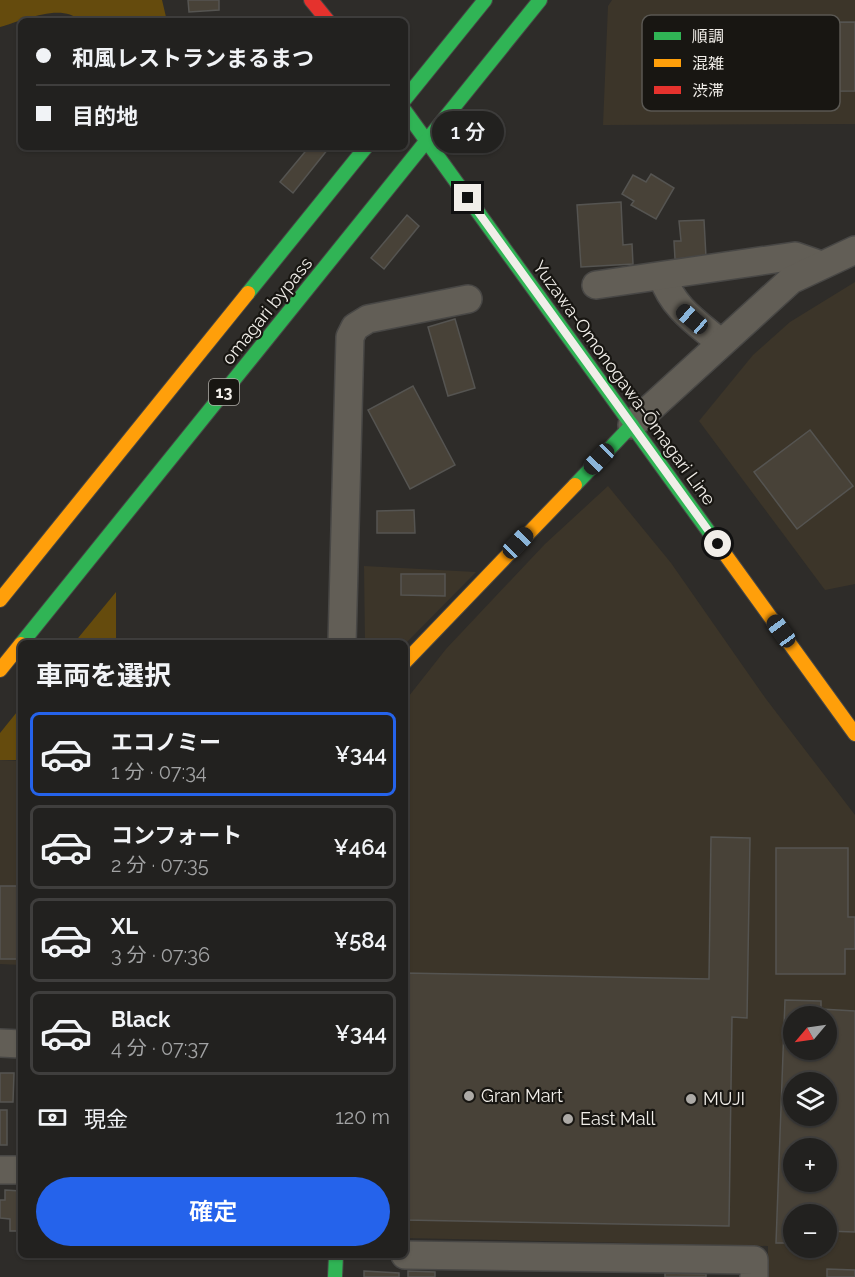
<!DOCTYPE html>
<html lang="ja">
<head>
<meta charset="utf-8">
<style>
	:root { --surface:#22211f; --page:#2a2928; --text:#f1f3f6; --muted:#a2a3a4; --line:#3f3e3d; --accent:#2563eb }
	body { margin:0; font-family:Raleway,"Noto Sans JP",sans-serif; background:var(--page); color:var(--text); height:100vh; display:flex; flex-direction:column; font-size:22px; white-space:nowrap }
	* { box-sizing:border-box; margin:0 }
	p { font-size:20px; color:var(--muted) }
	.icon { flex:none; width:33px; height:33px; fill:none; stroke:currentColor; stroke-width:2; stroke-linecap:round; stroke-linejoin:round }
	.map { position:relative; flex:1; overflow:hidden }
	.drawer { position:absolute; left:18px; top:640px; width:390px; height:618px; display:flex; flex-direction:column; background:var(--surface); border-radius:9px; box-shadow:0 2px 4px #0004,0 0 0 2px var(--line) }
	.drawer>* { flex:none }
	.top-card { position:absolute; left:18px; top:18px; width:390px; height:132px; border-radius:9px; box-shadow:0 2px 4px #0004,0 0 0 2px var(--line); display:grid; align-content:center; height:132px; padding:0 18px; background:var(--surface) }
	.needle { width:39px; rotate:241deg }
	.tools { position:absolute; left:783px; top:1006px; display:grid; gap:12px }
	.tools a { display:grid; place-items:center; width:54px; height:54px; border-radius:50%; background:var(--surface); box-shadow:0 2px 4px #0004,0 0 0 2px var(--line); font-size:30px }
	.end { position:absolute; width:27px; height:27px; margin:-14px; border:8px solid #f1eee9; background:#111; box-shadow:0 0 0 3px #111 }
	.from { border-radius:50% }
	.bubble { position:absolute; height:42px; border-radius:21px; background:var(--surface); box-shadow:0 2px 4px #0004,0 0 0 2px var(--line); font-size:20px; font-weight:600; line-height:42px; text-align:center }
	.car { position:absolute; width:18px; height:36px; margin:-18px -9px; border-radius:8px; box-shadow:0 0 4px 2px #0007; background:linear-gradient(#222 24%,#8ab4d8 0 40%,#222 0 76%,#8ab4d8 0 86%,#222 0) }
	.top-card b { display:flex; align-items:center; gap:21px; height:57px; font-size:22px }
	.top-card b+b { border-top:2px solid var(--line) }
	.top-card i { width:15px; height:15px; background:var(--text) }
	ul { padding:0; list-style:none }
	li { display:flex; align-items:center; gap:18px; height:84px; margin:0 12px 9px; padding:0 6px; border:3px solid var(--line); border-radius:9px }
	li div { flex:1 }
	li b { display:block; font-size:22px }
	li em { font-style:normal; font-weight:600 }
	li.on { border-color:var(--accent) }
	li>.icon { width:54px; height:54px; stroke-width:1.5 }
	h2 { padding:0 18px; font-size:27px; line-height:72px }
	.pay { display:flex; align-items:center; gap:15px; height:66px; padding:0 18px; font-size:22px }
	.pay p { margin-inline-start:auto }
	.cta { display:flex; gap:12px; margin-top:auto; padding:12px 18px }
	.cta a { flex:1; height:69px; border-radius:36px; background:var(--accent); color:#fff; font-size:24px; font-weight:600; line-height:69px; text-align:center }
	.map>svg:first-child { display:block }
	.built { fill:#3c3529; fill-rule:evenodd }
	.green { fill:#654b0d }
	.building { fill:#484238; stroke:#555451; stroke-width:1.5; fill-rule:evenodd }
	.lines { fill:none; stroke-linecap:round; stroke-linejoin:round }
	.street-casing { stroke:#484745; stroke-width:30 }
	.fast-casing { stroke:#484745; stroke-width:16 }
	.slow-casing { stroke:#484745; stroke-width:16 }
	.jam-casing { stroke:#484745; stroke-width:16 }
	.street { stroke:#625e56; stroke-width:27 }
	.fast { stroke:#30b455; stroke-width:14 }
	.slow { stroke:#ff9f0a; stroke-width:14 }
	.jam { stroke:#e5322d; stroke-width:14 }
	.route { stroke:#f1eee9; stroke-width:8 }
	.poi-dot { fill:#adaaa6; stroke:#181612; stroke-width:2 }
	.labels { text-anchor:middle; stroke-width:4.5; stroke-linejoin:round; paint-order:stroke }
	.shield { fill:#181612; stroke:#b0ada8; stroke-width:1.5 }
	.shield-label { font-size:16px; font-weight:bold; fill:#f1eee9 }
	.street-label { font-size:18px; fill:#f1eee9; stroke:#181612 }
	.poi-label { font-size:18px; fill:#f1eee9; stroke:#181612; text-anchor:start }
	.key { fill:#181612; stroke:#595752; stroke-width:1.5 }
	.key-label { font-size:16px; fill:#f1eee9 }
</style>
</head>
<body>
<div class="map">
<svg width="855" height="1277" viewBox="0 0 855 1277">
	<rect width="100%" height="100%" fill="#2e2c29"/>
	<!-- built -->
	<g class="built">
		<polygon points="612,0 855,0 855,124 603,125 608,6"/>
		<polygon points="855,282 855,584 825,590 699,421 753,355 790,322"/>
		<path d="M608,486L671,563L766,699L855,815V1277H768V1246L405,1238V701L446,649L545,544ZM794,1017H826V1050H794ZM794,1083H826V1116H794ZM794,1149H826V1182H794ZM794,1215H826V1248H794Z"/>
		<polygon points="364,566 476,572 405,644 365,643"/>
		<polygon points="0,760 21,761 21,965 0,964"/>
	</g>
	<!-- green -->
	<g class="green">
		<path d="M0,0H162L167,21H80C62,2 22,21 0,27Z"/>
		<polygon points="116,592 116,643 74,643"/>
		<polygon points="21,707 21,760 0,760 0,733"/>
	</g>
	<!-- building -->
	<g class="building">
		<polygon points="188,0 219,0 219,10 189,12"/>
		<polygon points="855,22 855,91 646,92 645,23"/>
		<polygon points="309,147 328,149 293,193 280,182"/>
		<polygon points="651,174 674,188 656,219 631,205 634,201 622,194 633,175 646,182"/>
		<polygon points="621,202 623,245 632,244 633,264 581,267 577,205"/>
		<polygon points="407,215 419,226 384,269 371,258"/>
		<polygon points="704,220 706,257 675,259 674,241 681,241 679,221"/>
		<polygon points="455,319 475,388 448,396 428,327"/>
		<polygon points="413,386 455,465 410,489 368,410"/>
		<polygon points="810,430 853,486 797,529 754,472"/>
		<polygon points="414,510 415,533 377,533 377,511"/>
		<polygon points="401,574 445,574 445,596 401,595"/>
		<polygon points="405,834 409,834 408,880 405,880"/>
		<polygon points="711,837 750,838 747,1018 732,1017 729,1226 405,1220 405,973 709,979"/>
		<polygon points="776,848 848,848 848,917 855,917 855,949 845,949 845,974 776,974"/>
		<rect x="0" y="886" width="21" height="73"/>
		<path d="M785,1000L821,1001V1009L855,1011V1232L826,1231V1215H794V1243H776ZM794,1017H826V1050H794ZM794,1083H826V1116H794ZM794,1149H826V1182H794Z"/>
		<polygon points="0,1073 14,1073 13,1102 0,1102"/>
		<rect x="0" y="1110" width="7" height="35"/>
		<polygon points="5,1190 21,1191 21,1231 10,1231 10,1219 0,1218 0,1200 5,1200"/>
		<polygon points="827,1269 855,1270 855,1277 827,1277"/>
		<polygon points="364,1271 399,1273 399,1277 364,1277"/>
		<polygon points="408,1271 435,1272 435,1277 408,1277"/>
		<polygon points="665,1273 706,1274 706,1277 665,1277"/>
	</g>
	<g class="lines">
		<!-- street casing -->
		<g class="street-casing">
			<g id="street">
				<path d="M662,276C673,308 696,322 721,343"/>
				<polyline points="596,285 795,256 821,265"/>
				<polyline points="632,425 791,280 855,250"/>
				<polyline points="342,644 350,337 355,327 368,319 468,299"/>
				<polyline points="0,1043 21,1044"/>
				<polyline points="0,1170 21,1170"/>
				<polyline points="405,1255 754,1260 754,1277"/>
			</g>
		</g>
		<!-- fast casing -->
		<g class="fast-casing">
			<g id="fast">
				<polyline points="405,99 485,0"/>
				<polyline points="405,111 722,550"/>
				<polyline points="248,293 366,147"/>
				<polyline points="575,485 632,425"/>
				<polyline points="21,644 540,0"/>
				<polyline points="335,1277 336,1256"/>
			</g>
		</g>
		<!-- slow casing -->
		<g class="slow-casing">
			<g id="slow">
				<polyline points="722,550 855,734"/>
				<polyline points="0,600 248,293"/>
				<polyline points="405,662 575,485"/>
				<polyline points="0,670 21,644"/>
			</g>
		</g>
		<!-- jam casing -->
		<g class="jam-casing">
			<polyline id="jam" points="311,0 328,21"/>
		</g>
		<!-- street -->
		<use href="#street" class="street"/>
		<!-- fast -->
		<use href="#fast" class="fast"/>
		<!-- slow -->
		<use href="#slow" class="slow"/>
		<!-- jam -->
		<use href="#jam" class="jam"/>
	</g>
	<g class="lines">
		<!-- route -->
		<polyline class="route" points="468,198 718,544"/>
	</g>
	<!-- markers -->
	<g class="poi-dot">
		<circle cx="469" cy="1096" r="6"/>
		<circle cx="691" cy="1099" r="6"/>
		<circle cx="568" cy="1119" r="6"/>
	</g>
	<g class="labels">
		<!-- shield labels -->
		<rect class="shield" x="209" y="379" width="30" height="26" rx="4.5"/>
		<g class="shield-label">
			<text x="224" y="398">13</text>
		</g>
		<!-- street labels -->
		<g class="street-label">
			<text transform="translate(267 311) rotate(-51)" y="6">omagari bypass</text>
			<text transform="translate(624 383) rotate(54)" y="6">Yuzawa-Omonogawa-Ōmagari Line</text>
		</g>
		<!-- poi labels -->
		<g class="poi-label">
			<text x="481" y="1102">Gran Mart</text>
			<text x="703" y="1105">MUJI</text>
			<text x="580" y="1125">East Mall</text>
		</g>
	</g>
	<!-- legend -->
	<rect x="642" y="15" width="198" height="96" rx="9" class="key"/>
	<rect x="654" y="32" width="27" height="8" fill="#30b455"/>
	<rect x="654" y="59" width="27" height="8" fill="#ff9f0a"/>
	<rect x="654" y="86" width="27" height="8" fill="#e5322d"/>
	<g class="key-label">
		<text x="692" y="42">順調</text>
		<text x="692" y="69">混雑</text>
		<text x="692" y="96">渋滞</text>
	</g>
</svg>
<div class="tools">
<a><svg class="needle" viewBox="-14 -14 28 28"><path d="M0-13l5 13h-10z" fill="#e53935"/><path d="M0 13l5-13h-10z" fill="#a2a3a4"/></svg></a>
<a><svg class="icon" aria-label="layers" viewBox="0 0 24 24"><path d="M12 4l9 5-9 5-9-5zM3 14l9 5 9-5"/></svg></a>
<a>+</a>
<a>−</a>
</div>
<i class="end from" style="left:718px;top:544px"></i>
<i class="end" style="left:468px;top:198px"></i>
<div class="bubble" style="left:432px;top:111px;width:72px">1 分</div>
<i class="car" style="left:692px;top:319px;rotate:311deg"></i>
<i class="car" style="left:599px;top:459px;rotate:224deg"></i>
<i class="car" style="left:518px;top:543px;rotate:44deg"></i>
<i class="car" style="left:781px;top:631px;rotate:324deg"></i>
<div class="top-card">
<b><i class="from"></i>和風レストランまるまつ</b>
<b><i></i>目的地</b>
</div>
<section class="drawer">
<h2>車両を選択</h2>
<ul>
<li class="on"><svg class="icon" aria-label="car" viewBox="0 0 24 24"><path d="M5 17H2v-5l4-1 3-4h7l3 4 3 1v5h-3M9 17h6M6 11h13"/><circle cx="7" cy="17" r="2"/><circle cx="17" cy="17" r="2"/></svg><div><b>エコノミー</b><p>1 分 · 07:34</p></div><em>¥344</em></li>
<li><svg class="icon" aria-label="car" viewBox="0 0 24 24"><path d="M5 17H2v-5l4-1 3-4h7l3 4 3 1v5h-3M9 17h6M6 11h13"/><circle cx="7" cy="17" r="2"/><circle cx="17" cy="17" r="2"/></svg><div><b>コンフォート</b><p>2 分 · 07:35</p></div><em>¥464</em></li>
<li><svg class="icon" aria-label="car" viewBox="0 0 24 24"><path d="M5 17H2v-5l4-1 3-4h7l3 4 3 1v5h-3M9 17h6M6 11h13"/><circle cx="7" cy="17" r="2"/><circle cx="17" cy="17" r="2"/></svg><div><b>XL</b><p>3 分 · 07:36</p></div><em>¥584</em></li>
<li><svg class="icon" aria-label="car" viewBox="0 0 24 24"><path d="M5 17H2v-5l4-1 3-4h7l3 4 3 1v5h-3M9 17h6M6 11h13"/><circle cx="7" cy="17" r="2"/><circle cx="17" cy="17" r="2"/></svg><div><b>Black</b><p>4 分 · 07:37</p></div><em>¥344</em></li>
</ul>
<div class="pay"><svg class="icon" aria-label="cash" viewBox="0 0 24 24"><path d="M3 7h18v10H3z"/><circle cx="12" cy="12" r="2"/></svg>現金<p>120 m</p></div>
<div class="cta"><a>確定</a></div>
</section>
</div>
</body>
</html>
